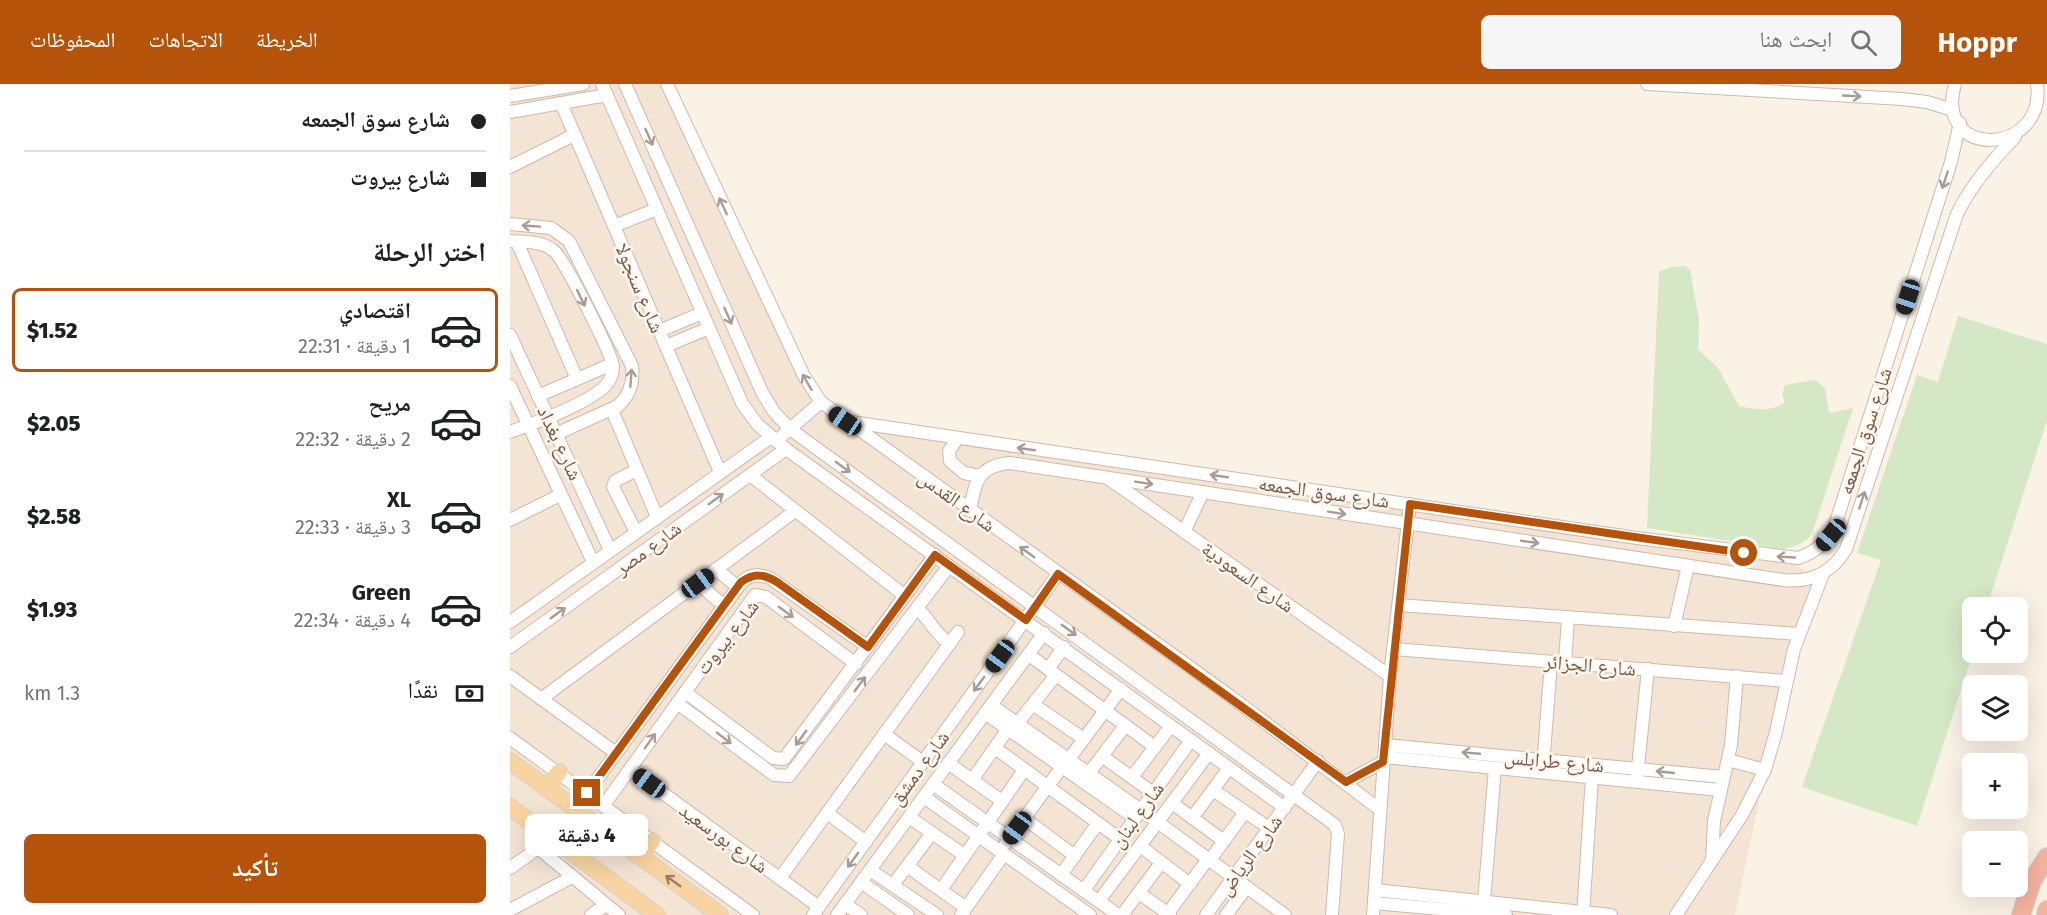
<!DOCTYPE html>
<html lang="ar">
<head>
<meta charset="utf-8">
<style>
	:root { --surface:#fff; --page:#f6f6f6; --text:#202124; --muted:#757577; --line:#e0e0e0; --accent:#b45309 }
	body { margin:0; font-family:"Fira Sans","Noto Naskh Arabic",sans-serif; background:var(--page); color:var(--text); direction:rtl; height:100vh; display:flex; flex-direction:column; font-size:22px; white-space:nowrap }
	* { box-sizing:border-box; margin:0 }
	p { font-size:20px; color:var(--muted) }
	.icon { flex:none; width:33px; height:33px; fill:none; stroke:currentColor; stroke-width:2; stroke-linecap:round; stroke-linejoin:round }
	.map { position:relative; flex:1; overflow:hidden; direction:ltr }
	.side { display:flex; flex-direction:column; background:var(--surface); width:510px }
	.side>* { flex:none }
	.guide { display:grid; align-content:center; height:132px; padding:0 24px; background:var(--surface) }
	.tools { position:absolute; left:1452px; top:513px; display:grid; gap:12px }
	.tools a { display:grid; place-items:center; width:66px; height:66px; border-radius:9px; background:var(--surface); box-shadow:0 6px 24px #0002; font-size:30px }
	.end { position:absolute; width:27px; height:27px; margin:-14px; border:8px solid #b45309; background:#fff; box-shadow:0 0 0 3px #fff }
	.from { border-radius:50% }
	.bubble { position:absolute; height:42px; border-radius:9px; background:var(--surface); box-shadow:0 6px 24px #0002; font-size:20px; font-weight:800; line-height:42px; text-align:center; direction:rtl }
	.car { position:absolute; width:18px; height:36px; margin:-18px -9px; border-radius:8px; box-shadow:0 0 4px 2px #0007; background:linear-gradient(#222 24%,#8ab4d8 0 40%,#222 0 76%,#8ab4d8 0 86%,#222 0) }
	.guide b { display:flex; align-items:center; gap:21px; height:57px; font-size:22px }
	.guide b+b { border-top:2px solid var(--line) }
	.guide i { width:15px; height:15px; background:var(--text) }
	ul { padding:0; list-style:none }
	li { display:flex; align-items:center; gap:18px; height:84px; margin:0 12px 9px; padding:0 12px; border:3px solid transparent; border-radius:9px }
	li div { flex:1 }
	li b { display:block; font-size:22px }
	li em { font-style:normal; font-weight:800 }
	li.on { border-color:var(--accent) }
	li>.icon { width:54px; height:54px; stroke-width:1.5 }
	h2 { padding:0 24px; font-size:27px; line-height:72px }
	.pay { display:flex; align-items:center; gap:15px; height:66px; padding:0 24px; font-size:22px }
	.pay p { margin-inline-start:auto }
	.primary-button { display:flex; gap:12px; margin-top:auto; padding:12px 24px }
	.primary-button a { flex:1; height:69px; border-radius:9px; background:var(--accent); color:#fff; font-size:24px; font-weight:800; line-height:69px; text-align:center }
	header { display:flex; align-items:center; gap:36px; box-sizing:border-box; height:84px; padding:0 30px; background:var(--accent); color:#fff }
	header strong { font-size:28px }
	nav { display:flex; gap:33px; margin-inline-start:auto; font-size:21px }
	.search { width:420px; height:54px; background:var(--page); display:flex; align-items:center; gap:15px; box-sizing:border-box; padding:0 21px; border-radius:9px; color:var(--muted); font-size:22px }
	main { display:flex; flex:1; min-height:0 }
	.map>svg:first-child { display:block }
	.residential { fill:#f3e4d4 }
	.green { fill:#d4e8c5 }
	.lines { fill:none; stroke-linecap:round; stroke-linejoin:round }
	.minor-casing { stroke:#cdbaac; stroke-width:14 }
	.major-casing { stroke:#d8d1cd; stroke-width:18 }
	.highway-casing { stroke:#d8d1cd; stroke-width:20 }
	.minor { stroke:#fff; stroke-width:12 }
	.major { stroke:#f7d4a1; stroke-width:16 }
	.highway { stroke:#f3b39f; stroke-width:18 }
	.oneway { stroke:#ab9b94 }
	.oneway2 { stroke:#9b7e66 }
	.route { stroke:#b45309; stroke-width:8 }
	.labels { text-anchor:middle; stroke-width:5; stroke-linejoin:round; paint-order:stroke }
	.street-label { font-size:20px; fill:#73594c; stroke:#fef6ec }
</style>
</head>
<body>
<header>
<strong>Hoppr</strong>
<div class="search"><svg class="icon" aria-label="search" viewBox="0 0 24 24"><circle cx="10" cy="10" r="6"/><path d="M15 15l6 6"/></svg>ابحث هنا</div>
<nav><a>الخريطة</a><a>الاتجاهات</a><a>المحفوظات</a></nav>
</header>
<main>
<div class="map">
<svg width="1537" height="831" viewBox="0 0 1537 831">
	<rect width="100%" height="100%" fill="#fbf2e6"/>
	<!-- residential -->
	<polygon class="residential" points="0,0 156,0 293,299 346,341 1277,476 1309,495 1281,567 1225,831 0,831"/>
	<!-- green -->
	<g class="green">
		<path d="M1175,182L1180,186L1189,236L1188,265L1208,284L1229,322C1245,325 1261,329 1275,318L1272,311L1275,301L1305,296L1315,304L1319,329L1343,324L1302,450C1293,460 1286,463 1272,465L1137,444L1149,188L1161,183Z"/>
		<polygon points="1448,232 1537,260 1537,336 1477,523 1462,524 1463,569 1407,742 1292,703 1371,476 1347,469 1407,291 1428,298"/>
	</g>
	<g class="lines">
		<!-- minor casing -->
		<g class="minor-casing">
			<g id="minor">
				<polyline points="92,0 232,319 247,340 276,365 775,724"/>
				<polyline points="115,0 252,308 264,328 280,345 825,741 828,750 822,831"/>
				<polyline points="157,0 294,292 311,318 720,612 869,725"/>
				<polyline points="1137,0 1392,15 1417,18 1443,26"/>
				<path d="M1445,0C1423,77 1537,72 1527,0"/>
				<polyline points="0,12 73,0"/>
				<polyline points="51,19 210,388"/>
				<polyline points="0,28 97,11"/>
				<polyline points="0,83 64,51"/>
				<path d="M0,140L41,144L59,157L122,282C124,298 120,311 108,322L46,350"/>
				<polyline points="104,142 147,125"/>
				<path d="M0,157C15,158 32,157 44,167C54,175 101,268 103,282C103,286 102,291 100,295C92,315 22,340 0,348"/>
				<polyline points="7,158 67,295"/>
				<polyline points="149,247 192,229"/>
				<polyline points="0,251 100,466"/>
				<polyline points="156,262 199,244"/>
				<polyline points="0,302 83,478"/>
				<polyline points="28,312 102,280"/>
				<polyline points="102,326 147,433"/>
				<path d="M335,337L1127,454L1288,474C1307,468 1318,457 1326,438L1441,78L1450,39"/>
				<polyline points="447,355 439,367 440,377 454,389 470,392"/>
				<polyline points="266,357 311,318"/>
				<polyline points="240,391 395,512"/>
				<polyline points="599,395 880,592"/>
				<path d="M460,427C465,399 467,382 500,379L1273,496C1300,499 1322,489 1336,465L1447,130C1462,100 1482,77 1505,53"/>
				<polyline points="0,436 50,411"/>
				<polyline points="126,448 103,403 105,397 127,386"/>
				<polyline points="674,448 693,408"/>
				<polyline points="206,485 228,503"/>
				<polyline points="188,499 214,522"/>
				<polyline points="889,521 1289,550"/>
				<path d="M407,524C420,536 425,550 440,560"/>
				<polyline points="0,538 261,353"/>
				<polyline points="1164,542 1178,482"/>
				<polyline points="0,563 276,365"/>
				<polyline points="884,565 1277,597"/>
				<polyline points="519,571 645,663"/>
				<polyline points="1055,579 1058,533"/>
				<polyline points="538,585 554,563"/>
				<polyline points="0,592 106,669"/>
				<polyline points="175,608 263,674 274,675 425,471"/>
				<polyline points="31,615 285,427"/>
				<polyline points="167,619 264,691 279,692 439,482"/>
				<polyline points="481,621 631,726 775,831"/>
				<polyline points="524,621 574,655"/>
				<polyline points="475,629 625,734"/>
				<polyline points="507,640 546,591"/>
				<polyline points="374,650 413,678"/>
				<polyline points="0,654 243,831"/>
				<polyline points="875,661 1213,693"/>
				<polyline points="485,664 610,755"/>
				<polyline points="592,672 643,709"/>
				<polyline points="874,673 1210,706"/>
				<polyline points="559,675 611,605"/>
				<polyline points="1218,676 1255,686"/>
				<polyline points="438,679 492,717"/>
				<polyline points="1033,682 1041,578"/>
				<polyline points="120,685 309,823"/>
				<polyline points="579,689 615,642"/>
				<polyline points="622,693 661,642"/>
				<polyline points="1127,693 1138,585"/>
				<polyline points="462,696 498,645"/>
				<polyline points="836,698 873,678"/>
				<polyline points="423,700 608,831"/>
				<polyline points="703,706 759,744"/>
				<path d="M77,709L228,503C236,491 247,489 260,494L358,563"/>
				<polyline points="414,713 580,831"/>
				<polyline points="662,719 714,757"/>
				<polyline points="94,721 245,511 256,513 346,580"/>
				<polyline points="317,729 356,758"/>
				<polyline points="399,733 454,771"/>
				<polyline points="514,734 565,772"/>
				<polyline points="682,734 719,684"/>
				<polyline points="496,759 552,683"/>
				<polyline points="630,762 680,800"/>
				<polyline points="27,763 109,831"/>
				<polyline points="1202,775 1204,737 1221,661 1227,592"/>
				<polyline points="700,776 735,728"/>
				<polyline points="397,782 456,824"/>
				<polyline points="0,784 20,770 30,757"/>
				<polyline points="360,786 427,831"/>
				<polyline points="551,791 588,739"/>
				<polyline points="270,794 448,548"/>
				<polyline points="351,798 398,831"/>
				<polyline points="383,801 422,749"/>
				<polyline points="431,806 514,686"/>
				<polyline points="574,806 681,656"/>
				<polyline points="865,806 1101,831"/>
				<polyline points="629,809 660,831"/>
				<polyline points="589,817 699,669"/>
				<polyline points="974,817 985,684"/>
				<polyline points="864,819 996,831"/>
				<polyline points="335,820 351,831"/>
				<polyline points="0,826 62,793"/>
				<polyline points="658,829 698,775"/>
				<polyline points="81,831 96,821"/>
				<polyline points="303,831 548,490"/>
				<polyline points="327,831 534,549"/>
				<polyline points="451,831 494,770"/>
				<polyline points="612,831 651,779"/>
				<polyline points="696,831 808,677"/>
				<polyline points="716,831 737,803"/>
				<polyline points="863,831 880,592 900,420"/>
				<polyline points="1073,831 1082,693"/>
				<polyline points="1166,831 1232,731 1255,686 1266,648 1284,565 1313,490"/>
			</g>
		</g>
		<!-- major casing -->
		<g class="major-casing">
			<g id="major">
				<polyline points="0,677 210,831"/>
				<polyline points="36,704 49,688"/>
				<polyline points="0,723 147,831"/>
				<polyline points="50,759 72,730"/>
				<polyline points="130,772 142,757"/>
			</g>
		</g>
		<!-- highway casing -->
		<g class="highway-casing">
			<g id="highway">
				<polyline points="1511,831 1522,797 1537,773"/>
				<polyline points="1536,831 1537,826"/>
			</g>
		</g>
		<!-- minor -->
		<use href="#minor" class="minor"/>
		<!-- major -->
		<use href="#major" class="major"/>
		<!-- highway -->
		<use href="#highway" class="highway"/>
	</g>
	<!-- one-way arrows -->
	<defs><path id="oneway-shaft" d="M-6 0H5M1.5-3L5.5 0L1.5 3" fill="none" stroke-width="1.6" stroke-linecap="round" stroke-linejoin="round" transform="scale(1.5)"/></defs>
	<g class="oneway">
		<use href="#oneway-shaft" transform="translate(1342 12) rotate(3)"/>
		<use href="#oneway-shaft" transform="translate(139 53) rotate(66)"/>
		<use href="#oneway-shaft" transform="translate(1435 96) rotate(108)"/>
		<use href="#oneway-shaft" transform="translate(213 122) rotate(-115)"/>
		<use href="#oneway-shaft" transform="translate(21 142) rotate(-176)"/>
		<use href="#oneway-shaft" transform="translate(71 214) rotate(64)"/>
		<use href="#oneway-shaft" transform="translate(218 232) rotate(66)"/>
		<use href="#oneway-shaft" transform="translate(121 294) rotate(-86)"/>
		<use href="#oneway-shaft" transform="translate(297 298) rotate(-120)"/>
		<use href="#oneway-shaft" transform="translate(516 365) rotate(-172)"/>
		<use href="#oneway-shaft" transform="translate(333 383) rotate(36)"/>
		<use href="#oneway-shaft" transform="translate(709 392) rotate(-172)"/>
		<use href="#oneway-shaft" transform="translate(634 399) rotate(9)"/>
		<use href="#oneway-shaft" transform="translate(206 415) rotate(-36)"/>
		<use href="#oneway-shaft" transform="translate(1352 416) rotate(-72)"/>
		<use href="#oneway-shaft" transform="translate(827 429) rotate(9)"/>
		<use href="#oneway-shaft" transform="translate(1020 458) rotate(8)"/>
		<use href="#oneway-shaft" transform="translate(517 468) rotate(-144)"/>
		<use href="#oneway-shaft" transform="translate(1276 473) rotate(-177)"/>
		<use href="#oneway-shaft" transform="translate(276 528) rotate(36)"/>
		<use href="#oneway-shaft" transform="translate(48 529) rotate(-36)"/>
		<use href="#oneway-shaft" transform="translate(559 546) rotate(36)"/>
		<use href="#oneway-shaft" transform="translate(350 600) rotate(-53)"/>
		<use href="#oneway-shaft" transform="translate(469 600) rotate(126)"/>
		<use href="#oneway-shaft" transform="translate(214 654) rotate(37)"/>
		<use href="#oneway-shaft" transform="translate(291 654) rotate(126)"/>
		<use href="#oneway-shaft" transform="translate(140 657) rotate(-55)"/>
		<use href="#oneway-shaft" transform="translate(961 669) rotate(-175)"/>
		<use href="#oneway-shaft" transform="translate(1155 688) rotate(-174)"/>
		<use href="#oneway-shaft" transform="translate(343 776) rotate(126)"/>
	</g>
	<use class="oneway2" href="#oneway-shaft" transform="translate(163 797) rotate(-144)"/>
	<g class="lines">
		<!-- route -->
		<path class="route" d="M77,709L231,498C244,489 254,490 267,498L358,563L425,471L516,536L548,490L836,698L873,678L900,420L1234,469"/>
	</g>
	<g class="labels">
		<!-- street labels -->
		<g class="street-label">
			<text transform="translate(130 204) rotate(67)" y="7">شارع سنجولا</text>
			<text transform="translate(1355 347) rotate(-72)" y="7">شارع سوق الجمعه</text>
			<text transform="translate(50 359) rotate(65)" y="7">شارع بغداد</text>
			<text transform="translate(814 408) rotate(8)" y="7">شارع سوق الجمعه</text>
			<text transform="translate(447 417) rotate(36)" y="7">شارع القدس</text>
			<text transform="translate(138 464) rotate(-36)" y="7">شارع مصر</text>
			<text transform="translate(738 493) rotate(35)" y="7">شارع السعودية</text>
			<text transform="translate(217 553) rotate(-52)" y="7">شارع بيروت</text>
			<text transform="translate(1080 581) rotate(5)" y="7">شارع الجزائر</text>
			<text transform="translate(1044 677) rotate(5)" y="7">شارع طرابلس</text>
			<text transform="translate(409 684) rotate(-54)" y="7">شارع دمشق</text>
			<text transform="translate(627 731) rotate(-54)" y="7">شارع لبنان</text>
			<text transform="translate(214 754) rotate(36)" y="7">شارع بورسعيد</text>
			<text transform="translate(740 771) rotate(-54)" y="7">شارع الرياض</text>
		</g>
	</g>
</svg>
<div class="tools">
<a><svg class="icon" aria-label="locate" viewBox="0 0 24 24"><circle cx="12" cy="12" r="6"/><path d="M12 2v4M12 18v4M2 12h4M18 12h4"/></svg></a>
<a><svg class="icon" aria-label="layers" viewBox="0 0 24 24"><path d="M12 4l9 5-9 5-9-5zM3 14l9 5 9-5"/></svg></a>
<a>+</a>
<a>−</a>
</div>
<i class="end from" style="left:1234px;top:469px"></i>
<i class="end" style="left:77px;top:709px"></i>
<div class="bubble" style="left:15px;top:730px;width:123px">4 دقيقة</div>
<i class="car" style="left:1398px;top:213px;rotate:198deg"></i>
<i class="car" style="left:335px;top:337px;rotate:304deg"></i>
<i class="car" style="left:1321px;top:451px;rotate:220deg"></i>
<i class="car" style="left:188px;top:499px;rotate:54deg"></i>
<i class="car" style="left:490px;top:572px;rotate:216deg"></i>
<i class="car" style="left:139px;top:699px;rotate:306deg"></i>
<i class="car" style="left:507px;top:744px;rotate:216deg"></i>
</div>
<section class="side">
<div class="guide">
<b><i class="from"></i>شارع سوق الجمعه</b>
<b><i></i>شارع بيروت</b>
</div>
<h2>اختر الرحلة</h2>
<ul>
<li class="on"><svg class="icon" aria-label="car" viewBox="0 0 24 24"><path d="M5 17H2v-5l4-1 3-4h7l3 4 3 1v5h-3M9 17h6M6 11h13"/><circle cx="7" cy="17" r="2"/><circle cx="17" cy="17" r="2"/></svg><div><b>اقتصادي</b><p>1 دقيقة · 22:31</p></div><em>$1.52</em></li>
<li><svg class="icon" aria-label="car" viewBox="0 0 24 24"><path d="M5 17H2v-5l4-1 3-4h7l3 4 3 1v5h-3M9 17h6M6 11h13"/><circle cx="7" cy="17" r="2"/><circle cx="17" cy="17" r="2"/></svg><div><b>مريح</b><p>2 دقيقة · 22:32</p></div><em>$2.05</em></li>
<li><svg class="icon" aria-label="car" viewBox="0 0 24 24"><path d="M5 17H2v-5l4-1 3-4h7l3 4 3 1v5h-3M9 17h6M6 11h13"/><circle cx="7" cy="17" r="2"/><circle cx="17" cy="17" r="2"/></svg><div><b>XL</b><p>3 دقيقة · 22:33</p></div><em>$2.58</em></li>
<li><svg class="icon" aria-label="car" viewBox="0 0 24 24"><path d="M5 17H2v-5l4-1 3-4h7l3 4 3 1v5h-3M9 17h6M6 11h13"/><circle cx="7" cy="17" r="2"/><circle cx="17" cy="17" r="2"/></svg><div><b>Green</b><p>4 دقيقة · 22:34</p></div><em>$1.93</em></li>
</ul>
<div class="pay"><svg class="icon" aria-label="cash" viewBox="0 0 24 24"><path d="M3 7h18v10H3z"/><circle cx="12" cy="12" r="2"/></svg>نقدًا<p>1.3 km</p></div>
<div class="primary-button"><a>تأكيد</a></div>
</section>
</main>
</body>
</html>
